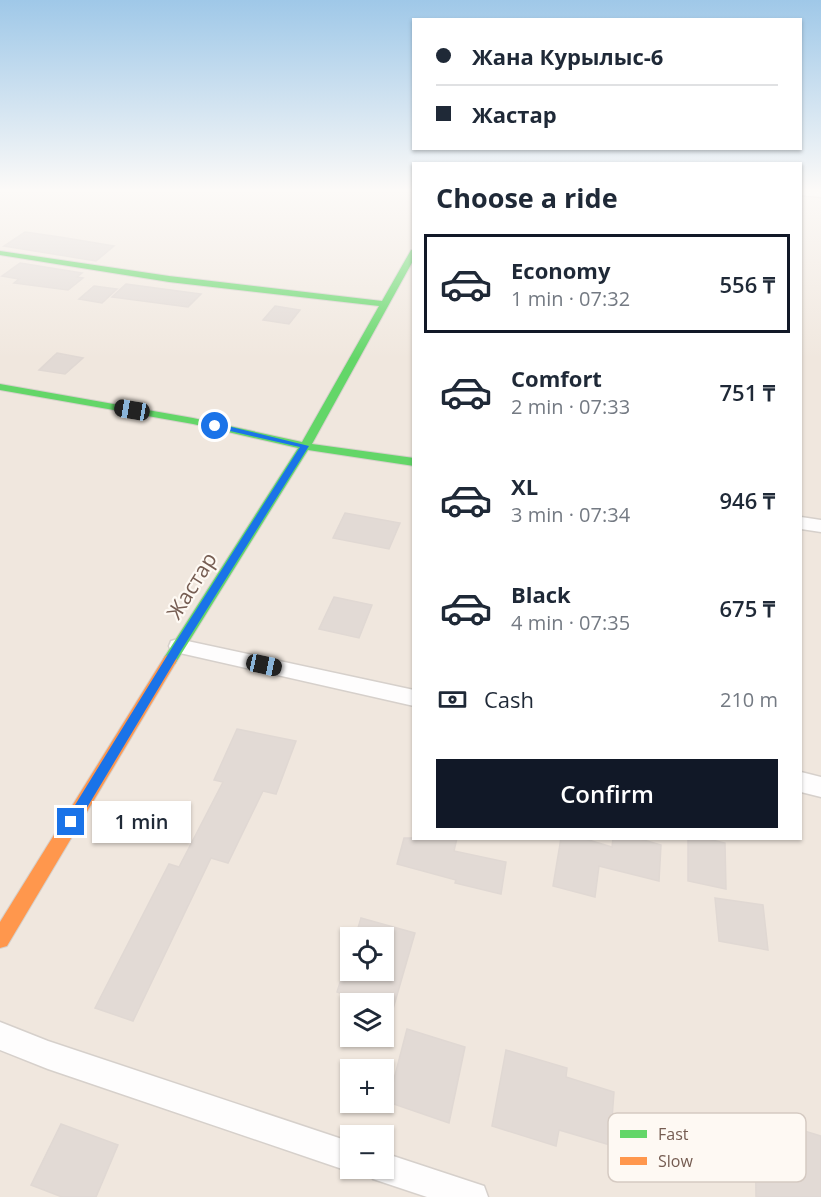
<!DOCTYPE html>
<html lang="en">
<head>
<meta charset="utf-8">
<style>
	:root { --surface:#fff; --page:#f2f2f3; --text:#1f2937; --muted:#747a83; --line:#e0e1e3; --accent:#111827 }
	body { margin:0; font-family:"Open Sans",sans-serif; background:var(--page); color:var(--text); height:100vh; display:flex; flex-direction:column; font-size:22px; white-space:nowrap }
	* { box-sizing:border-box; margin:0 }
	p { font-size:20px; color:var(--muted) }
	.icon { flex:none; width:33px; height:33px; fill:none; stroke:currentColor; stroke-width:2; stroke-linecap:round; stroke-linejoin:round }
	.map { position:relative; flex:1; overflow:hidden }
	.details { position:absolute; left:412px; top:162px; width:390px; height:678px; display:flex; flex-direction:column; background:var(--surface); border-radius:0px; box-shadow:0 2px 4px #0004 }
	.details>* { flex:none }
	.banner { position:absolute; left:412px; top:18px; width:390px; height:132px; border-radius:0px; box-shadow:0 2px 4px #0004; display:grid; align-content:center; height:132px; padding:0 24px; background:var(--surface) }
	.tools { position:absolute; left:340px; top:927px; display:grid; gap:12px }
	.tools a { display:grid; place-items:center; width:54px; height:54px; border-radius:0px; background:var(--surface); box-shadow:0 2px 4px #0004; font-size:30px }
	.end { position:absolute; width:27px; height:27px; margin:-14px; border:8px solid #1a73e8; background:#fff; box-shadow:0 0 0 3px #fff }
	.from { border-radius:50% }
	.bubble { position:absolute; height:42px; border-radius:0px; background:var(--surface); box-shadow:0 2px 4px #0004; font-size:20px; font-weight:600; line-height:42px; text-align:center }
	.car { position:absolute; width:18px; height:36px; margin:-18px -9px; border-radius:8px; box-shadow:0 0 4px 2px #0007; background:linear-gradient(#222 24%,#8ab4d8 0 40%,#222 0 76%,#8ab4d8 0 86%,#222 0) }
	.banner b { display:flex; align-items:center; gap:21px; height:57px; font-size:22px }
	.banner b+b { border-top:2px solid var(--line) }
	.banner i { width:15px; height:15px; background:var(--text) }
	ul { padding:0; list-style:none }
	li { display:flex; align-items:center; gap:18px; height:99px; margin:0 12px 9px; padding:0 12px; border:3px solid transparent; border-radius:0px }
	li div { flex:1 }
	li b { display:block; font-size:22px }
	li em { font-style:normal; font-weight:600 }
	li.selected { border-color:var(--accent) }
	li>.icon { width:54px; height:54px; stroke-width:1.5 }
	h2 { padding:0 24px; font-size:27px; line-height:72px }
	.pay { display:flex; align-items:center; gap:15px; height:66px; padding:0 24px; font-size:22px }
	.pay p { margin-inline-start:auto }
	.button { display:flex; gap:12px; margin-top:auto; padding:12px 24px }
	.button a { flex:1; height:69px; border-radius:0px; background:var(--accent); color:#fff; font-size:24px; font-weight:600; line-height:69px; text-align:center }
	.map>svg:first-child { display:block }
	.residential { fill:#f0e7de; fill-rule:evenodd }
	.building { fill:#e2dad5; stroke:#e0d8d3; stroke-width:1.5 }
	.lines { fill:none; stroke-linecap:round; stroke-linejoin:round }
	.street-casing { stroke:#d6d0cb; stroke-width:3 }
	.fast-casing { stroke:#d6d0cb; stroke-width:2 }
	.slow-casing { stroke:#d6d0cb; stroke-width:2 }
	.street { fill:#fefdfd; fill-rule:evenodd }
	.fast { fill:#63d668; fill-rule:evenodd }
	.slow { fill:#ff974d; fill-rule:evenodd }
	.route { fill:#1a73e8 }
	.labels { text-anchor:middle; stroke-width:4.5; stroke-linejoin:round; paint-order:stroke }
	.street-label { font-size:21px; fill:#755c51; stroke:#fef9f3 }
	.key { fill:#fef9f3; stroke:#d5cac2; stroke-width:1.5 }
	.key-label { font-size:16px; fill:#755c51 }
</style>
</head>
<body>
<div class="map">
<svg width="821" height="1197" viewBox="0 0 821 1197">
	<rect width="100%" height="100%" fill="#f8f4f0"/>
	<!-- residential -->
	<path class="residential" d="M0,192H414V838H801V192H821V1197H0ZM351,938H384V970H351ZM351,1004H384V1036H351ZM351,1070H384V1102H351ZM351,1136H384V1168H351Z"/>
	<!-- building -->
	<g class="building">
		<polygon points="25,232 60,237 114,246 96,261 4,246"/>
		<polygon points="20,263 82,273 77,277 83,278 68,290 14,283 19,279 2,276"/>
		<polygon points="126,284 201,294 188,307 112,297"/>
		<polygon points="94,286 117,289 102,303 79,299"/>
		<polygon points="275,306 300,310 289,324 263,320"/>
		<polygon points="57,353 83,358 65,374 39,370"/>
		<polygon points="345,513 400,523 389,549 333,538"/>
		<polygon points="334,597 372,605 359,638 319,629"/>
		<polygon points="237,729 296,741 276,794 263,791 228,863 211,858 133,1021 95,1008 169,864 179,867 223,782 214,780"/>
		<polygon points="404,838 457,838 454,851 506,862 501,894 455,883 456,880 397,864"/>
		<polygon points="561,838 582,838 612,847 613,838 637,838 661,845 659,881 599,866 595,897 553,886"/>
		<polygon points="688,838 704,838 725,843 726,889 688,881"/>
		<polygon points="715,898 763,905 768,950 719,941"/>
		<polygon points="361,918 415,933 393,1009 384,1006 384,1004 374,1004 337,992 344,970 384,970 384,938 355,938"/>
		<polygon points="407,1029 465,1047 449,1123 388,1102"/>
		<polygon points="506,1050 567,1068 566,1077 614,1092 610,1145 559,1130 556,1146 492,1126"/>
		<polygon points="755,1116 821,1136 821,1197 756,1197"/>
		<polygon points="61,1124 118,1145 96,1197 62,1197 31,1185"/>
	</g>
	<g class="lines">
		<!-- street casing -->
		<g class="street-casing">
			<g id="street">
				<polygon points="801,192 821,192 821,197 801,195"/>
				<polygon points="801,517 821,520 821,532 801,529"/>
				<polygon points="178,639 414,690 414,706 171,651 169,646 171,641"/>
				<polygon points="801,772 821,777 821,797 801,792"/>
				<polygon points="0,1022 48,1041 351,1142 351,1168 359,1168 351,1172 48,1069 0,1050"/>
				<polygon points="384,1153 484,1186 488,1197 427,1197 373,1179 369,1168 384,1168"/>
			</g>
		</g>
		<!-- fast casing -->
		<g class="fast-casing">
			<polygon id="fast" points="411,250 414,250 414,259 312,444 414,458 414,466 308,450 175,664 165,664 163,660 165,656 298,448 193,424 0,390 0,384 193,418 302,442 379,306 169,282 0,255 0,251 169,276 382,301"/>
		</g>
		<!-- slow casing -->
		<g class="slow-casing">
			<polygon id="slow" points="170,654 175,656 177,660 175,664 7,946 0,948 0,922 165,656"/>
		</g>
		<!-- street -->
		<use href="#street" class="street"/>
		<!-- fast -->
		<use href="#fast" class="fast"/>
		<!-- slow -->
		<use href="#slow" class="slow"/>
	</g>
	<!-- sky -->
	<linearGradient id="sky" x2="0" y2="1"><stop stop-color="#9fc8e8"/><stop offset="0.53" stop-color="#fcfaf8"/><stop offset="1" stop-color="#fcfaf8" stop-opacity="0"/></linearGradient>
	<rect width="821" height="359" fill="url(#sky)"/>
	<!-- route -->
	<polygon class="route" points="215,423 309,446 182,649 76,826 71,827 67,826 67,818 175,643 300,447 213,427 211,426"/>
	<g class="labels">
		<!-- street labels -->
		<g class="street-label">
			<text transform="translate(192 586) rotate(-58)" y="7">Жастар</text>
		</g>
	</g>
	<!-- legend -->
	<rect x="608" y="1113" width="198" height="69" rx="9" class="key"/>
	<rect x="620" y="1130" width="27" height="8" fill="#63d668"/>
	<rect x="620" y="1157" width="27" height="8" fill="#ff974d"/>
	<g class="key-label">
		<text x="658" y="1140">Fast</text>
		<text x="658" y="1167">Slow</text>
	</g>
</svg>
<div class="tools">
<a><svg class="icon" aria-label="locate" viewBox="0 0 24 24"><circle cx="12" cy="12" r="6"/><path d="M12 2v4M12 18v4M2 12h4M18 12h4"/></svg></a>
<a><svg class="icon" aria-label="layers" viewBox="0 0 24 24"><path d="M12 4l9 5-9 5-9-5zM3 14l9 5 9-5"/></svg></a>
<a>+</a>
<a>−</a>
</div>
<i class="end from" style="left:215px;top:426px"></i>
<i class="end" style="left:71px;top:822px"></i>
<div class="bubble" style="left:92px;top:801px;width:99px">1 min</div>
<i class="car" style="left:132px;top:410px;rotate:280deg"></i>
<i class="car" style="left:264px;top:665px;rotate:102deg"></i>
<div class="banner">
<b><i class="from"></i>Жана Курылыс-6</b>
<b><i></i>Жастар</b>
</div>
<section class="details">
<h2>Choose a ride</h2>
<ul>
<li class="selected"><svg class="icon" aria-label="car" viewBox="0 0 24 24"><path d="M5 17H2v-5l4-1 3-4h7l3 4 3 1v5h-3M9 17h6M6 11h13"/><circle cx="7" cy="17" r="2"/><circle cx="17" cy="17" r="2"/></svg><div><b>Economy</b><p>1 min · 07:32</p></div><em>556 ₸</em></li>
<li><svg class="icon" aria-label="car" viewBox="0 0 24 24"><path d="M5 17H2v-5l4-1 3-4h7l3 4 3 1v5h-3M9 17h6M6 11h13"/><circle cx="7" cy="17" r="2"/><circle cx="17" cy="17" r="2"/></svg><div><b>Comfort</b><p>2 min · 07:33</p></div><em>751 ₸</em></li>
<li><svg class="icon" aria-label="car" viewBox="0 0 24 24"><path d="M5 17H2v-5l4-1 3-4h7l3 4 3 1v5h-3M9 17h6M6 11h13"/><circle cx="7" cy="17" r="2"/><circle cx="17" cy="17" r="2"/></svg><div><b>XL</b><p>3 min · 07:34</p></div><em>946 ₸</em></li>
<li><svg class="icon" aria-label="car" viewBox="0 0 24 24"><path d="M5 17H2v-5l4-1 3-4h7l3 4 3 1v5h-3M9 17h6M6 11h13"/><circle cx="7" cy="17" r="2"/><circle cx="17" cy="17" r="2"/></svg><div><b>Black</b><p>4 min · 07:35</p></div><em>675 ₸</em></li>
</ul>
<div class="pay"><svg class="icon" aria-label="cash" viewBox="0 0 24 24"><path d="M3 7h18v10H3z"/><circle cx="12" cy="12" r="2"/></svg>Cash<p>210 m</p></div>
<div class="button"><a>Confirm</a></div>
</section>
</div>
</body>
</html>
